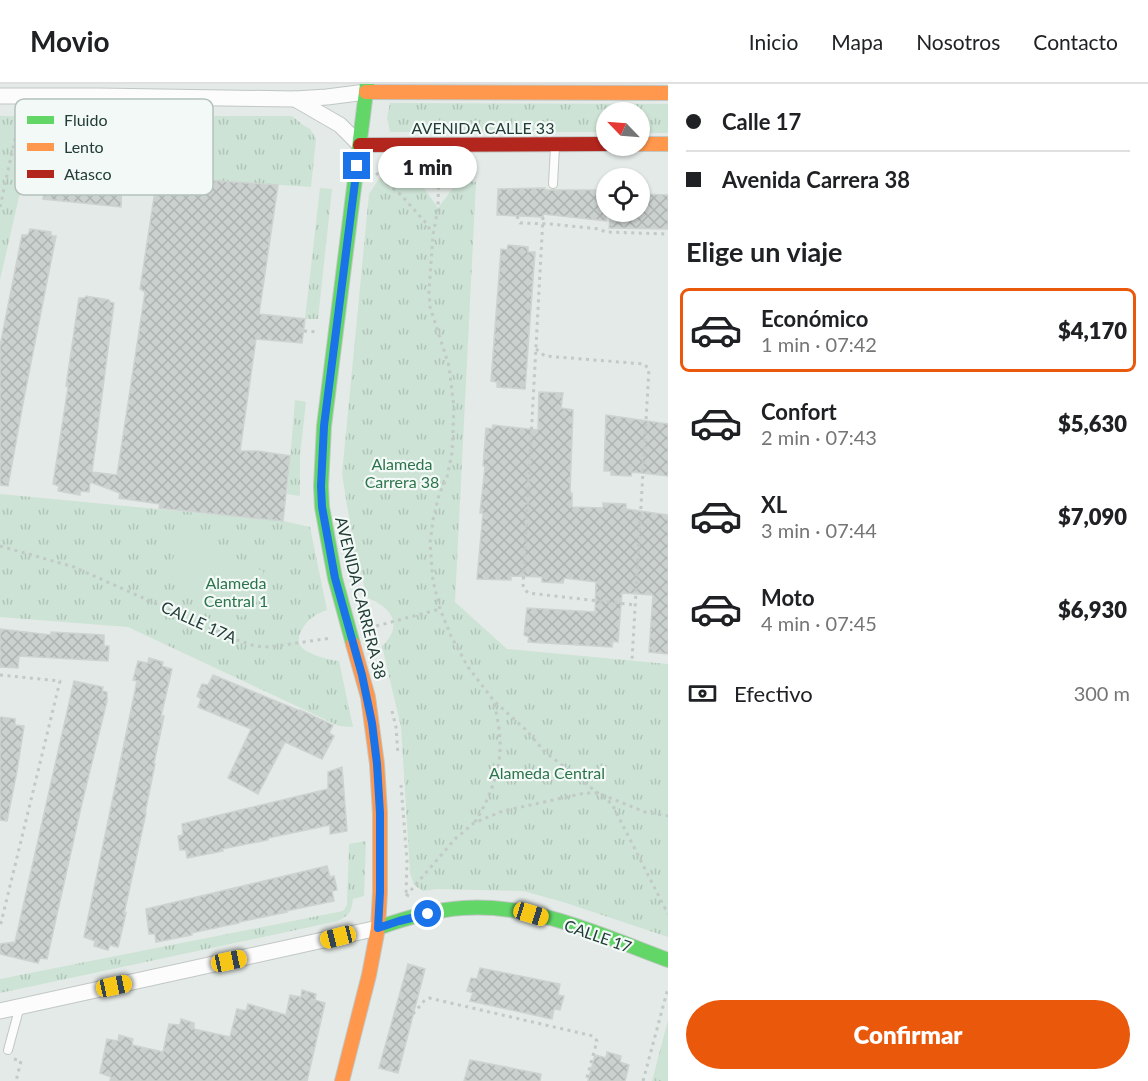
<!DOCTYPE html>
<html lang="es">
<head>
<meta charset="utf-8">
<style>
	:root { --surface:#fff; --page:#f2f2f2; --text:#202124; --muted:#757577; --line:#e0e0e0; --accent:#ea580c }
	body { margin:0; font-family:Lato,sans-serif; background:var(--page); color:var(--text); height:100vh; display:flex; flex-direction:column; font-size:22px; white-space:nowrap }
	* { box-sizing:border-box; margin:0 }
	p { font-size:20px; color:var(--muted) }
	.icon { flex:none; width:33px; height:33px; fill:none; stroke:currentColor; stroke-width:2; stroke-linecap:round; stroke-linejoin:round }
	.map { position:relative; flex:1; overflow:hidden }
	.side { display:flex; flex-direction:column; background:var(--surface); width:480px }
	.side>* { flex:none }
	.hud { display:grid; align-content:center; height:132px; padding:0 18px; background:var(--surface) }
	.needle { width:39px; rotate:295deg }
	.fabs { position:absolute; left:596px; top:18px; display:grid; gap:12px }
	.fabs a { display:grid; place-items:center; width:54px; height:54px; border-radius:50%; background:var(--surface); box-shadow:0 2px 4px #0004; font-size:30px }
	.end { position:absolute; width:27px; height:27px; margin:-14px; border:8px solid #1a73e8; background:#fff; box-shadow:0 0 0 3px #fff }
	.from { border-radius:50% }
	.bubble { position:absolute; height:42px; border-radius:21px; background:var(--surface); box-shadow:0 2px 4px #0004; font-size:20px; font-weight:800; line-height:42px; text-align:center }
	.car { position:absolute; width:18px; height:36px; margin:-18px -9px; border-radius:8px; box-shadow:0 0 4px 2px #0007; background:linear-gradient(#f5c518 24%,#345 0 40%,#f5c518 0 76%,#345 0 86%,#f5c518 0) }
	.hud b { display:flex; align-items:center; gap:21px; height:57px; font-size:22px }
	.hud b+b { border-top:2px solid var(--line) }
	.hud i { width:15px; height:15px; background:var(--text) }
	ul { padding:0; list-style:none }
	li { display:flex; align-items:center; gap:18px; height:84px; margin:0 12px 9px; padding:0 6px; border:3px solid transparent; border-radius:9px }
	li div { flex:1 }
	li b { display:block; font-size:22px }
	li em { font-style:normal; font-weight:800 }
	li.active { border-color:var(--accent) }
	li>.icon { width:54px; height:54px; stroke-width:1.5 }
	h2 { padding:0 18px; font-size:27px; line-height:72px }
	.pay { display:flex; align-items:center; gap:15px; height:66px; padding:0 18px; font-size:22px }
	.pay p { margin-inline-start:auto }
	.cta { display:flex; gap:12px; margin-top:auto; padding:12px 18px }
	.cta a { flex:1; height:69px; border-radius:36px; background:var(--accent); color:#fff; font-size:24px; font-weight:800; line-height:69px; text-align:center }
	header { display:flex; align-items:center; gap:36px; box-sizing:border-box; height:84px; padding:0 30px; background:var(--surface); border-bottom:2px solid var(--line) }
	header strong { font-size:28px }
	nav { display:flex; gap:33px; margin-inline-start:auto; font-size:21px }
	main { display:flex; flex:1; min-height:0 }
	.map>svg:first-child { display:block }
	.grass { fill:url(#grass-tufts) }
	.pitch { fill:#cde3d5 }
	.building { fill:url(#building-cross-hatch); stroke:#cdd3d0; stroke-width:1.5 }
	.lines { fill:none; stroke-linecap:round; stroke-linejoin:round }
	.lane-casing { stroke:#c1c7c4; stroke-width:10 }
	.street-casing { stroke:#c1c7c4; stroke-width:17 }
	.fast-casing { stroke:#c0c7c5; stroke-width:16 }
	.slow-casing { stroke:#c0c7c5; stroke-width:16 }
	.jam-casing { stroke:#c0c7c5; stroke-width:16 }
	.path { stroke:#c1cac7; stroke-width:3; stroke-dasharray:3 4.5; stroke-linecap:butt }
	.lane { stroke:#fbfcfb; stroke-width:8 }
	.street { stroke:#fbfcfb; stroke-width:15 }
	.fast { stroke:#63d668; stroke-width:14 }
	.slow { stroke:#ff974d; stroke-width:14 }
	.jam { stroke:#b3261e; stroke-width:14 }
	.route { stroke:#1a73e8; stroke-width:8 }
	.labels { text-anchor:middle; stroke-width:4.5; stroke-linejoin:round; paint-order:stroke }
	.street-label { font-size:16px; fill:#223d37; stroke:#f3f9f6 }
	.park-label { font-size:16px; fill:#2c744b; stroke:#f3f9f6 }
	.key { fill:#f3f9f6; stroke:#b4c1bd; stroke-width:1.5 }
	.key-label { font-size:16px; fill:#223d37 }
</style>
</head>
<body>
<header>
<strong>Movio</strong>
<nav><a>Inicio</a><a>Mapa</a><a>Nosotros</a><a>Contacto</a></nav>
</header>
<main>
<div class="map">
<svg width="668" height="997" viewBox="0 0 668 997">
	<defs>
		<pattern id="grass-tufts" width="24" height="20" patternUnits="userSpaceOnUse" patternTransform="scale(1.5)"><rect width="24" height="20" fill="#cde3d5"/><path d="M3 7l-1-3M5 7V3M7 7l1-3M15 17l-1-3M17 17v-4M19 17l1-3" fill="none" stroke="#b0c4b7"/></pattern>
		<pattern id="building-cross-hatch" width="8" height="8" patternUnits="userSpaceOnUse" patternTransform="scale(1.5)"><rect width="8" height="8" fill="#cbd1cf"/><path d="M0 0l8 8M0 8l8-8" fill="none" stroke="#aeb4b2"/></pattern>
	</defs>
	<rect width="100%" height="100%" fill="#e4eae7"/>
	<!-- grass -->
	<g class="grass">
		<polygon points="390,19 668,20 668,49 639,49 639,28 606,28 606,48 390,48 387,34"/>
		<polygon points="0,32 292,32 303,41 310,45 316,55 311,103 203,96 24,91 0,196"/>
		<path d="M389,86H411L438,124L459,96L476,98L455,518L507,565L668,580V853L563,818L523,807L437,805L423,807L414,801L410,789L401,643L382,562C404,541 392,524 368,514L355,471L342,390L369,110L380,93Z"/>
		<polygon points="320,104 332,105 318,235 305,235"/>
		<polygon points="295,316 306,318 300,371 300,412 287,410"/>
		<path d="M0,410L283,437L310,443L327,526C321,528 315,531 310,535C305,540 295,553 300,561C305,570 329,576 339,577L353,643L339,642L128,543L0,533Z"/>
		<path d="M366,757L364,812L353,815C351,828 351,830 338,837L0,909V895L343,827L347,821L349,760Z"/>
		<polygon points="668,936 668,997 652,997"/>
	</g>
	<!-- pitch -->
	<polygon class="pitch" points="185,449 264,488 242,533 163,495"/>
	<!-- building -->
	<g class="building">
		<polygon points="46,92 122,94 121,123 43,115"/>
		<polygon points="203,96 278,101 259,230 305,235 302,259 256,255 240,367 258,367 290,372 283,437 159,424 160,420 119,414 120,409 90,398 89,408 80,407 80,411 58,407 59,402 53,400 68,303 66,302 79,214 85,214 86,212 109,216 110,218 114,219 92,388 117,391 145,208 140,205 156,100 162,100 165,98 202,103"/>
		<polygon points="545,104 545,106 602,106 602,118 606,117 606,137 543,130 543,133 497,131 498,105"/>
		<polygon points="639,110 668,111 668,145 609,144 611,128 639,128"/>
		<polygon points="30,145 51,148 51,152 56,152 24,314 8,402 0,401 0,262 22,151 28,151"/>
		<polygon points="508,161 528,163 528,168 535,168 525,305 497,303 497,298 491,297 501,165 507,166"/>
		<polygon points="539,308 563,309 561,324 573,326 570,409 572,409 572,423 603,424 603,419 626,420 626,425 668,431 668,570 649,568 653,511 622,509 618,558 613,557 612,563 528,558 529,553 524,551 527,524 595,528 596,498 564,494 563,499 542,498 542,493 511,492 511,496 477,495 483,429 480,429 485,382 483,382 486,344 492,345 493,341 538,346"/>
		<polygon points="606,331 668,340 668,392 632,388 631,392 611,391 611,387 604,387"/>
		<polygon points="0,545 51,551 51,548 104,551 104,562 109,562 108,577 19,572 18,584 0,583"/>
		<polygon points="149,574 163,578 162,582 172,585 161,632 164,632 154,679 155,680 145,729 146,729 124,830 126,829 118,863 110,861 108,866 94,862 95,857 84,853 137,597 133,596 138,577 148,579"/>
		<polygon points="213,591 300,627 300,626 333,641 329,649 334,652 322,675 285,658 258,710 228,694 251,645 198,623 201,615 197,612 202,600 208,601"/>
		<polygon points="74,597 103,603 102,607 107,608 107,617 82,719 47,875 40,874 38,879 0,870 0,860 15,858"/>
		<polygon points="0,633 15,635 15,641 24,642 17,687 7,737 0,736"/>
		<polygon points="342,683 347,747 330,750 330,741 268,754 268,756 222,765 223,767 187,774 186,766 180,766 178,752 183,751 182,740 328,705 328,688"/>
		<polygon points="327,782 330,793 334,792 337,806 332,807 334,817 286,827 287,828 239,838 239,839 191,849 192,851 156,858 155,850 149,850 146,825"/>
		<polygon points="408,880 425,885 398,989 379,984"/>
		<polygon points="480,884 560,900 558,911 564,912 560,926 554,925 552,935 470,917 473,909 467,907 471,894 477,895"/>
		<polygon points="302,906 316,910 315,916 325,919 307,997 110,997 111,993 100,989 107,955 118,957 119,951 133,955 132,961 163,968 169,940 180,941 181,935 194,939 194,945 230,953 237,925 246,927 248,920 286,931 290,911 301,913"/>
		<polygon points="607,968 621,972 620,978 629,981 625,997 588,997 595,971 606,974"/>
		<polygon points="470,976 541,990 540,997 464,997"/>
	</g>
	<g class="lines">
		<!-- lane casing -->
		<g class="lane-casing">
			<g id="lane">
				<polyline points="553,100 555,63"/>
				<polyline points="8,966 20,922"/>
			</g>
		</g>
		<!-- street casing -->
		<g class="street-casing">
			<g id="street">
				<polyline points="0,12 98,12 295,15 327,13 366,8"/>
				<polyline points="295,15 340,41 360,61"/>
				<polyline points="0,927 378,844"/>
			</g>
		</g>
		<!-- fast casing -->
		<g class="fast-casing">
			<g id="fast">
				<polyline points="353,560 335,494 322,423 321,402 324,342 367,0"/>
				<path d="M378,844C405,834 434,826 463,824C534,819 603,852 668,876"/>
			</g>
		</g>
		<!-- slow casing -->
		<g class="slow-casing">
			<g id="slow">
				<polyline points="366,8 668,9"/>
				<polyline points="639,60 668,60"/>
				<polyline points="342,997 369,891 378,844 380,808 380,729 377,680 368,613 353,560"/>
			</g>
		</g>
		<!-- jam casing -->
		<g class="jam-casing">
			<polyline id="jam" points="360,61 606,60"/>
		</g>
		<!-- path -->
		<g class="path">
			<polyline points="439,80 438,124 433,151 429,207 430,223 449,282 454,324 452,369 447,393 439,411 433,436 430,459 433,497 440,525 451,552 468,583 494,617 525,645 545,668 612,720 668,830"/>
			<polyline points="376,89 402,112 426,139 432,149"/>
			<polyline points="0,123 21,28"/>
			<polyline points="517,132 520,139 550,140 600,145 605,148 668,150"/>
			<polyline points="543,133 523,503 528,509 635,521"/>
			<polyline points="304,247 317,248"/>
			<polyline points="536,265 545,272 644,280 649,285 632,576"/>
			<polyline points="0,462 74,483 237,556 255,562 270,563 331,554"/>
			<polyline points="369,544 440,525"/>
			<polyline points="0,591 60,597 0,843"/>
			<polyline points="392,627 396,643 398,671"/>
			<polyline points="401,701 407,777 406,811 409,812"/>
			<path d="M475,738C488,717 499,691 500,666C501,650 497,633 494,618"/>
			<polyline points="406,812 455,755 474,739 503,727 585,709 598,709 645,728 668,732"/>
			<polyline points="413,930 424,917 429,914 593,952 597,957 586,997"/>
			<polyline points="14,975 21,977 16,997"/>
			<polyline points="643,997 668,904"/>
		</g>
		<!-- lane -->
		<use href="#lane" class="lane"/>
		<!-- street -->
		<use href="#street" class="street"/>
		<!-- fast -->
		<use href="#fast" class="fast"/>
		<!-- slow -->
		<use href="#slow" class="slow"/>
		<!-- jam -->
		<use href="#jam" class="jam"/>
	</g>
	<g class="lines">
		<!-- route -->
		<polyline class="route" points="357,82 324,342 321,402 322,423 335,494 362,591 372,639 377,680 380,729 380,808 378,844 399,837 428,830"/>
	</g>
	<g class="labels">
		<!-- street labels -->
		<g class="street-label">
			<text x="483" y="50">AVENIDA CALLE 33</text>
			<text transform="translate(361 514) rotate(76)" y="6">AVENIDA CARRERA 38</text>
			<text transform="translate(199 538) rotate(24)" y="6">CALLE 17A</text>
			<text transform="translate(598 852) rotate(19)" y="6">CALLE 17</text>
		</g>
		<!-- park labels -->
		<g class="park-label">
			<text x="402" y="386">Alameda<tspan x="402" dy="18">Carrera 38</tspan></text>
			<text x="236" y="505">Alameda<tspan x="236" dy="18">Central 1</tspan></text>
			<text x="547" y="695">Alameda Central</text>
		</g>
	</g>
	<!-- legend -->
	<rect x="15" y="15" width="198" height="96" rx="9" class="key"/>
	<rect x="27" y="32" width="27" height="8" fill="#63d668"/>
	<rect x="27" y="59" width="27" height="8" fill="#ff974d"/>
	<rect x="27" y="86" width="27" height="8" fill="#b3261e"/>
	<g class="key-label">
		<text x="64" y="42">Fluido</text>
		<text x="64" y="69">Lento</text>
		<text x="64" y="96">Atasco</text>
	</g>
</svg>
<div class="fabs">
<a><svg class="needle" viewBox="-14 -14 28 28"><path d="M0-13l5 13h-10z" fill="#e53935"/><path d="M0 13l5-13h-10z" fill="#757577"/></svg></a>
<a><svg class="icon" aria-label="locate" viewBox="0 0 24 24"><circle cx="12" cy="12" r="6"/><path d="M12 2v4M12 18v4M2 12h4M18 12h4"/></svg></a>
</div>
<i class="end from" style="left:428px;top:830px"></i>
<i class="end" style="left:357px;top:82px"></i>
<div class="bubble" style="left:378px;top:62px;width:99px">1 min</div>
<i class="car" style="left:531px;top:830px;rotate:107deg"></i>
<i class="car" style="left:338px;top:853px;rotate:256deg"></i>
<i class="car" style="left:229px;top:877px;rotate:78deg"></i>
<i class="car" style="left:114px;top:902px;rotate:78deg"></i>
</div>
<section class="side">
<div class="hud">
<b><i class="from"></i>Calle 17</b>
<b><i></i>Avenida Carrera 38</b>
</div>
<h2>Elige un viaje</h2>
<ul>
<li class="active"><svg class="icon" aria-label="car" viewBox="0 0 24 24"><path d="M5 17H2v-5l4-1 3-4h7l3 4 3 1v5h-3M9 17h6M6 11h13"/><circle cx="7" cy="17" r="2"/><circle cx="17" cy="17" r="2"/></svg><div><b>Económico</b><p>1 min · 07:42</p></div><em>$4,170</em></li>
<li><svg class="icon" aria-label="car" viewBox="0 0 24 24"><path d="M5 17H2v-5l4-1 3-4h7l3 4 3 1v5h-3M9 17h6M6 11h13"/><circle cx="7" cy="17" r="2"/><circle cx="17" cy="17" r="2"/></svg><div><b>Confort</b><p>2 min · 07:43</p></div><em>$5,630</em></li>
<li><svg class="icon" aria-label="car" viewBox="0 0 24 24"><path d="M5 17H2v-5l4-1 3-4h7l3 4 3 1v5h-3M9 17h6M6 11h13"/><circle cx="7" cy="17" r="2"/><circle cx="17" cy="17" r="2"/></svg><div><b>XL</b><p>3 min · 07:44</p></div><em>$7,090</em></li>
<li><svg class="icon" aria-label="car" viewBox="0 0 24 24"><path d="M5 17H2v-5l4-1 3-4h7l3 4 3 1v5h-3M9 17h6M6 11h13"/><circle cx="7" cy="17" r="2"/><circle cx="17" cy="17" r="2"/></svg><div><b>Moto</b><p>4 min · 07:45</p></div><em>$6,930</em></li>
</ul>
<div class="pay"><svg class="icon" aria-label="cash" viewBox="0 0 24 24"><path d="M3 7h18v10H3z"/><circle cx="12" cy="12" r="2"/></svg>Efectivo<p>300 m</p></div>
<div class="cta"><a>Confirmar</a></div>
</section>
</main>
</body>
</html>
